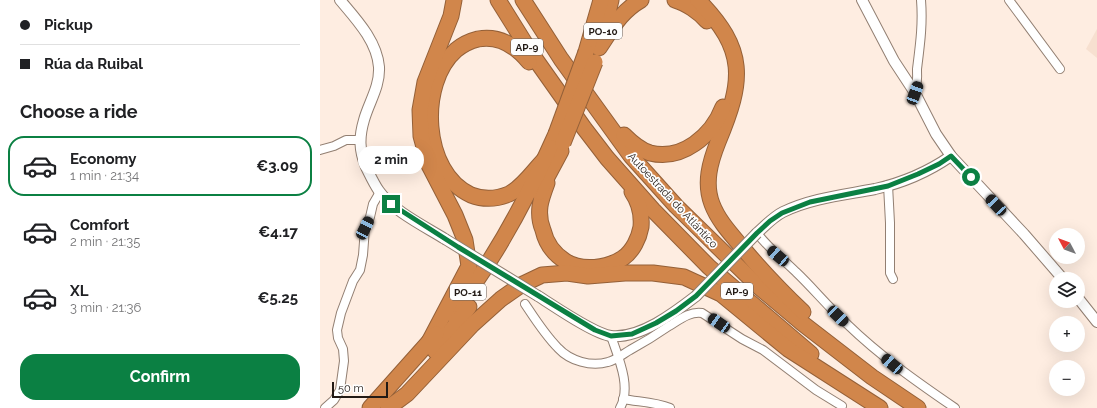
<!DOCTYPE html>
<html lang="en">
<head>
<meta charset="utf-8">
<style>
	:root { --surface:#fff; --page:#f6f6f6; --text:#202124; --muted:#757577; --line:#e0e0e0; --accent:#0b8043 }
	body { margin:0; font-family:Raleway,sans-serif; background:var(--page); color:var(--text); height:100vh; display:flex; flex-direction:column; font-size:15px; white-space:nowrap }
	* { box-sizing:border-box; margin:0 }
	p { font-size:13px; color:var(--muted) }
	.icon { flex:none; width:22px; height:22px; fill:none; stroke:currentColor; stroke-width:2; stroke-linecap:round; stroke-linejoin:round }
	.map { position:relative; flex:1; overflow:hidden }
	.drawer { display:flex; flex-direction:column; background:var(--surface); width:320px }
	.drawer>* { flex:none }
	.top-card { display:grid; align-content:center; height:88px; padding:0 20px; background:var(--surface) }
	.needle { width:26px; rotate:311deg }
	.fabs { position:absolute; left:729px; top:228px; display:grid; gap:8px }
	.fabs a { display:grid; place-items:center; width:36px; height:36px; border-radius:50%; background:var(--surface); box-shadow:0 4px 16px #0002; font-size:20px }
	.scale { position:absolute; left:12px; bottom:10px; width:56px; box-sizing:border-box; padding-left:4px; border:2px solid #221a15; border-top:0; font-size:11px; line-height:14px; white-space:nowrap; color:#221a15; -webkit-text-stroke:3px #fefefe; paint-order:stroke }
	.end { position:absolute; width:18px; height:18px; margin:-9px; border:5px solid #0b8043; background:#fff; box-shadow:0 0 0 2px #fff }
	.from { border-radius:50% }
	.bubble { position:absolute; height:28px; border-radius:14px; background:var(--surface); box-shadow:0 4px 16px #0002; font-size:13px; font-weight:700; line-height:28px; text-align:center }
	.car { position:absolute; width:12px; height:24px; margin:-12px -6px; border-radius:5px; box-shadow:0 0 3px 1px #0007; background:linear-gradient(#222 24%,#8ab4d8 0 40%,#222 0 76%,#8ab4d8 0 86%,#222 0) }
	.top-card b { display:flex; align-items:center; gap:14px; height:38px; font-size:15px }
	.top-card b+b { border-top:1px solid var(--line) }
	.top-card i { width:10px; height:10px; background:var(--text) }
	ul { padding:0; list-style:none }
	li { display:flex; align-items:center; gap:12px; height:60px; margin:0 8px 6px; padding:0 12px; border:2px solid transparent; border-radius:16px }
	li div { flex:1 }
	li b { display:block; font-size:15px }
	li em { font-style:normal; font-weight:700 }
	li.active { border-color:var(--accent) }
	li>.icon { width:36px; height:36px; stroke-width:1.5 }
	h2 { padding:0 20px; font-size:18px; line-height:48px }
	.action { display:flex; gap:8px; margin-top:auto; padding:8px 20px }
	.action a { flex:1; height:46px; border-radius:16px; background:var(--accent); color:#fff; font-size:16px; font-weight:700; line-height:46px; text-align:center }
	main { display:flex; flex:1; min-height:0 }
	.map>svg:first-child { display:block }
	.built { fill:#f7e0d0 }
	.lines { fill:none; stroke-linecap:round; stroke-linejoin:round }
	.minor-casing { stroke:#927f72; stroke-width:10 }
	.tertiary-casing { stroke:#927f72; stroke-width:12 }
	.motorway-casing { stroke:#946038; stroke-width:17 }
	.minor { stroke:#fff; stroke-width:8 }
	.tertiary { stroke:#fff; stroke-width:10 }
	.motorway { stroke:#d1864b; stroke-width:15 }
	.tertiary-bridge-casing { stroke:#927f72; stroke-width:12; stroke-linecap:butt }
	.motorway-bridge-casing { stroke:#946038; stroke-width:17; stroke-linecap:butt }
	.tertiary-bridge { stroke:#fff; stroke-width:10 }
	.motorway-bridge { stroke:#d1864b; stroke-width:15 }
	.route { stroke:#0b8043; stroke-width:5 }
	.labels { text-anchor:middle; stroke-width:3.5; stroke-linejoin:round; paint-order:stroke }
	.shield { fill:#fefefe; stroke:#645e5b; stroke-width:1 }
	.shield-label { font-size:10px; font-weight:bold; fill:#221a15 }
	.street-label { font-size:11px; fill:#221a15; stroke:#fefefe }
</style>
</head>
<body>
<main>
<section class="drawer">
<div class="top-card">
<b><i class="from"></i>Pickup</b>
<b><i></i>Rúa da Ruibal</b>
</div>
<h2>Choose a ride</h2>
<ul>
<li class="active"><svg class="icon" aria-label="car" viewBox="0 0 24 24"><path d="M5 17H2v-5l4-1 3-4h7l3 4 3 1v5h-3M9 17h6M6 11h13"/><circle cx="7" cy="17" r="2"/><circle cx="17" cy="17" r="2"/></svg><div><b>Economy</b><p>1 min · 21:34</p></div><em>€3.09</em></li>
<li><svg class="icon" aria-label="car" viewBox="0 0 24 24"><path d="M5 17H2v-5l4-1 3-4h7l3 4 3 1v5h-3M9 17h6M6 11h13"/><circle cx="7" cy="17" r="2"/><circle cx="17" cy="17" r="2"/></svg><div><b>Comfort</b><p>2 min · 21:35</p></div><em>€4.17</em></li>
<li><svg class="icon" aria-label="car" viewBox="0 0 24 24"><path d="M5 17H2v-5l4-1 3-4h7l3 4 3 1v5h-3M9 17h6M6 11h13"/><circle cx="7" cy="17" r="2"/><circle cx="17" cy="17" r="2"/></svg><div><b>XL</b><p>3 min · 21:36</p></div><em>€5.25</em></li>
</ul>
<div class="action"><a>Confirm</a></div>
</section>
<div class="map">
<svg width="777" height="408" viewBox="0 0 777 408">
	<rect width="100%" height="100%" fill="#feede1"/>
	<!-- built -->
	<polygon class="built" points="777,29 777,58 766,49"/>
	<g class="lines">
		<!-- minor casing -->
		<g class="minor-casing">
			<g id="minor">
				<polyline points="689,0 740,69"/>
				<path d="M595,93C598,83 597,79 597,69C600,45 603,24 601,0"/>
				<polyline points="0,150 14,146 26,140 40,140"/>
				<polyline points="568,185 570,223 570,273 573,279"/>
				<path d="M437,233C449,249 462,258 476,272C493,288 509,308 527,324C560,356 597,382 635,408"/>
				<path d="M205,304C215,319 225,335 238,348C250,361 271,367 288,362C296,360 303,354 310,350C323,343 336,335 349,326C359,320 370,311 382,313L422,339L443,350L496,390L522,406"/>
				<path d="M291,336C298,357 312,387 300,408"/>
				<path d="M303,399C319,402 335,402 350,408"/>
				<polyline points="5,408 14,400 20,390 24,361 23,349 18,338 17,330 21,313 33,281 40,270 43,255 45,228 50,217 53,204 60,192"/>
			</g>
		</g>
		<!-- tertiary casing -->
		<g class="tertiary-casing">
			<g id="tertiary">
				<path d="M20,0C36,19 57,41 59,67C60,87 49,102 44,120C39,137 39,150 46,167C50,175 54,184 59,191C73,211 104,226 125,239"/>
				<polyline points="542,0 574,61 595,93 616,134 631,156 704,234 743,279"/>
				<path d="M437,233C445,226 453,217 463,212C492,198 524,195 555,189C582,183 608,172 631,156"/>
				<path d="M218,296C234,306 274,334 291,336C320,339 354,313 376,296"/>
				<polyline points="758,298 777,322"/>
			</g>
		</g>
		<!-- motorway casing -->
		<g class="motorway-casing">
			<g id="motorway">
				<polyline points="178,0 211,53 264,128 287,158 333,210 389,267 491,354"/>
				<polyline points="203,0 241,59 311,156 356,206 439,287 482,323 552,377 598,408"/>
				<path d="M355,0C366,3 379,12 387,21"/>
				<path d="M378,0C427,50 424,80 398,142C390,162 384,183 392,204C398,220 410,233 421,246C440,269 461,291 483,312"/>
				<polyline points="282,38 291,0"/>
				<path d="M279,48C292,29 300,12 321,0"/>
				<polyline points="266,52 281,0"/>
				<path d="M209,62C196,46 180,35 158,39C150,41 142,45 136,50C98,83 102,173 151,195C164,200 177,199 189,194C203,187 213,171 224,160"/>
				<path d="M304,135C311,142 320,150 330,153C362,161 392,136 403,107"/>
				<path d="M227,183C224,191 221,199 220,206C219,214 220,223 223,230C226,243 234,254 245,261C262,272 288,268 303,258C313,251 319,238 321,227C322,215 319,202 312,192"/>
				<polyline points="219,192 241,151"/>
				<path d="M132,314C175,260 208,197 236,134"/>
				<polyline points="109,342 149,266 145,240 135,215 109,165 101,136 100,110 105,82 131,16 134,0"/>
				<polyline points="115,351 149,307"/>
				<polyline points="50,408 116,334"/>
				<polyline points="68,408 87,394 152,325 181,299 201,285 222,275 247,273 268,276 305,273 333,273 364,277 401,294 468,349 560,408"/>
			</g>
		</g>
		<!-- minor -->
		<use href="#minor" class="minor"/>
		<!-- tertiary -->
		<use href="#tertiary" class="tertiary"/>
		<!-- motorway -->
		<use href="#motorway" class="motorway"/>
		<!-- tertiary-bridge casing -->
		<g class="tertiary-bridge-casing">
			<g id="tertiary-bridge">
				<polyline points="125,239 218,296"/>
				<polyline points="376,296 437,233"/>
			</g>
		</g>
		<!-- motorway-bridge casing -->
		<g class="motorway-bridge-casing">
			<g id="motorway-bridge">
				<polyline points="236,134 266,52"/>
				<polyline points="243,143 275,62"/>
			</g>
		</g>
		<!-- tertiary-bridge -->
		<use href="#tertiary-bridge" class="tertiary-bridge"/>
		<!-- motorway-bridge -->
		<use href="#motorway-bridge" class="motorway-bridge"/>
	</g>
	<g class="lines">
		<!-- route -->
		<polyline class="route" points="71,204 138,247 275,330 291,336 312,334 336,323 356,311 376,296 437,233 450,221 462,213 490,202 568,186 598,174 619,164 631,156 651,177"/>
	</g>
	<g class="labels">
		<!-- shield labels -->
		<g class="shield">
			<rect x="264" y="23" width="38" height="16" rx="3"/>
			<rect x="191" y="39" width="32" height="16" rx="3"/>
			<rect x="401" y="283" width="32" height="16" rx="3"/>
			<rect x="130" y="284" width="36" height="16" rx="3"/>
		</g>
		<g class="shield-label">
			<text x="283" y="35">PO-10</text>
			<text x="207" y="51">AP-9</text>
			<text x="417" y="295">AP-9</text>
			<text x="148" y="296">PO-11</text>
		</g>
		<!-- street labels -->
		<g class="street-label">
			<text transform="translate(353 200) rotate(47)" y="4">Autoestrada do Atlántico</text>
		</g>
	</g>
</svg>
<div class="fabs">
<a><svg class="needle" viewBox="-14 -14 28 28"><path d="M0-13l5 13h-10z" fill="#e53935"/><path d="M0 13l5-13h-10z" fill="#757577"/></svg></a>
<a><svg class="icon" aria-label="layers" viewBox="0 0 24 24"><path d="M12 4l9 5-9 5-9-5zM3 14l9 5 9-5"/></svg></a>
<a>+</a>
<a>−</a>
</div>
<div class="scale">50 m</div>
<i class="end from" style="left:651px;top:177px"></i>
<i class="end" style="left:71px;top:204px"></i>
<div class="bubble" style="left:38px;top:146px;width:66px">2 min</div>
<i class="car" style="left:595px;top:93px;rotate:20deg"></i>
<i class="car" style="left:676px;top:205px;rotate:317deg"></i>
<i class="car" style="left:45px;top:228px;rotate:26deg"></i>
<i class="car" style="left:458px;top:256px;rotate:311deg"></i>
<i class="car" style="left:518px;top:316px;rotate:134deg"></i>
<i class="car" style="left:399px;top:323px;rotate:304deg"></i>
<i class="car" style="left:572px;top:364px;rotate:311deg"></i>
</div>
</main>
</body>
</html>
